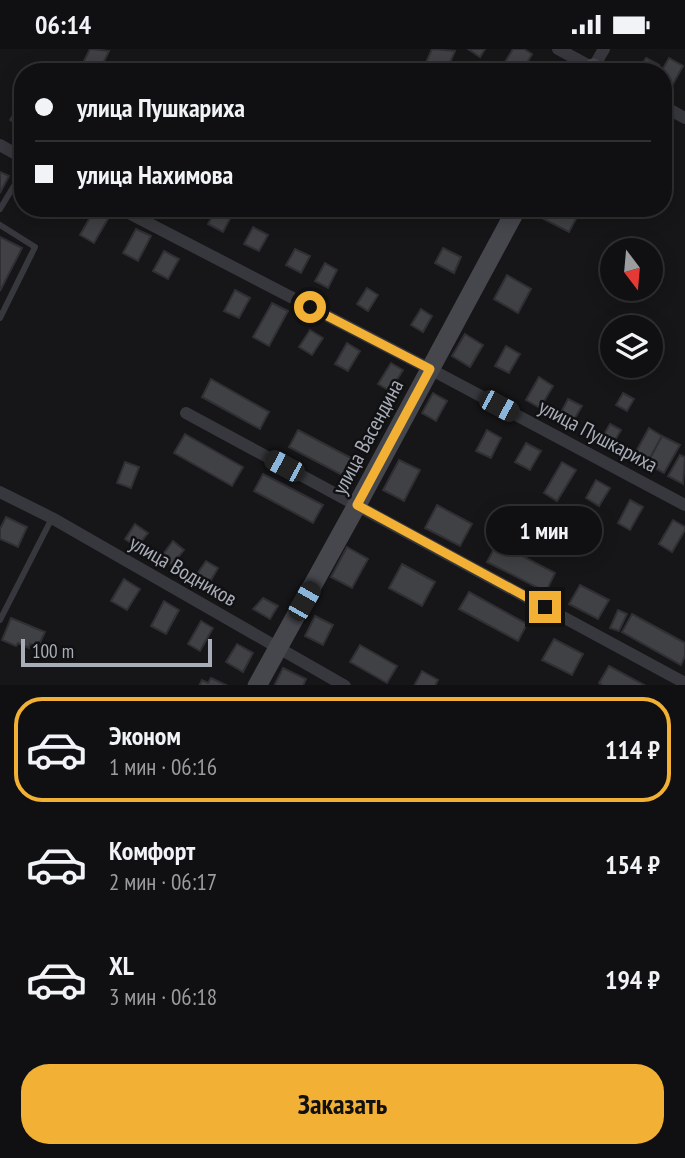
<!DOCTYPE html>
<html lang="ru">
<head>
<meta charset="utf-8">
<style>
	:root { --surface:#101012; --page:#19191b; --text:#f1f3f6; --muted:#9c9d9f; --line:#303032; --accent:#f2b134 }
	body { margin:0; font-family:"PT Sans Narrow",sans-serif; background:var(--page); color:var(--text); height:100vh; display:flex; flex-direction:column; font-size:26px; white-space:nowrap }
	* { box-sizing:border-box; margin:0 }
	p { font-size:23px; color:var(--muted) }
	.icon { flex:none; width:38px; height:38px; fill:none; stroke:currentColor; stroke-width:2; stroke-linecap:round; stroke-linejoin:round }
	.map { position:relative; height:636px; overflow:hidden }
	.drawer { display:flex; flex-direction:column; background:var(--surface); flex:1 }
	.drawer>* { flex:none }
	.top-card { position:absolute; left:14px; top:14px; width:658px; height:154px; border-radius:28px; box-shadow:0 4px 18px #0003,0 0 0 2px var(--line); display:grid; align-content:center; height:154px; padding:0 21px; background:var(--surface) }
	.needle { width:46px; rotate:164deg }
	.controls { position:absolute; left:600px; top:189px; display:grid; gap:14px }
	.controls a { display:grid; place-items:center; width:63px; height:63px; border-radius:50%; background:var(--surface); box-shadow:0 4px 18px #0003,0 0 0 2px var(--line); font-size:35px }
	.scale { position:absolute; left:21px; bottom:18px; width:191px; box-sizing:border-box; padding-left:7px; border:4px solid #a8adb8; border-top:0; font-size:19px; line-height:24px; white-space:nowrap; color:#a8adb8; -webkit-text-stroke:5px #111113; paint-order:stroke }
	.end { position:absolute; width:32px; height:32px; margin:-16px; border:9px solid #f2b134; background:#111; box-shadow:0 0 0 4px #111 }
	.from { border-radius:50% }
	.bubble { position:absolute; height:49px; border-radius:24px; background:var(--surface); box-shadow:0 4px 18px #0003,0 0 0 2px var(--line); font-size:23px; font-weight:700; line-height:49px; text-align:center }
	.car { position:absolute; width:21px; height:42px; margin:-21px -10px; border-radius:9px; box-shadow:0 0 5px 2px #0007; background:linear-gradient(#222 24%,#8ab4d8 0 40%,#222 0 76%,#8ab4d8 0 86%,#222 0) }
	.top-card b { display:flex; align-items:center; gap:24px; height:66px; font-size:26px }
	.top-card b+b { border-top:2px solid var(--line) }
	.top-card i { width:18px; height:18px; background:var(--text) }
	ul { padding:12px 0 0; list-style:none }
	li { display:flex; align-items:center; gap:21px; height:105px; margin:0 14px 10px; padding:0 7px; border:4px solid transparent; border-radius:28px }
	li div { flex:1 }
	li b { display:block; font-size:26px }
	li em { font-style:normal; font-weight:700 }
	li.selected { border-color:var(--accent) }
	li>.icon { width:63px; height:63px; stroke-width:1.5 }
	.action { display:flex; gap:14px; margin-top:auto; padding:14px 21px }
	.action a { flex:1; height:80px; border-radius:28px; background:var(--accent); color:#111; font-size:28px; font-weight:700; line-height:80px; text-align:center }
	.status { display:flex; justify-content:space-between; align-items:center; height:49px; padding:0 35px; background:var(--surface); direction:ltr }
	.status svg { height:19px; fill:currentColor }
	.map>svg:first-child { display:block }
	.building { fill:#404145; stroke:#303034; stroke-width:2 }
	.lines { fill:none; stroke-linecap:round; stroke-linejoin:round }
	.lane { stroke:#37383d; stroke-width:6 }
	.street { stroke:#37383d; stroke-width:12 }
	.secondary { stroke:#45474d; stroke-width:19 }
	.route { stroke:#f2b134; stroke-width:9 }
	.labels { text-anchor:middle; stroke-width:5; stroke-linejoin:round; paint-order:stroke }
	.street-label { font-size:21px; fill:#a8adb8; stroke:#111113 }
</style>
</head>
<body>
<div class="status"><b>06:14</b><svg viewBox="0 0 49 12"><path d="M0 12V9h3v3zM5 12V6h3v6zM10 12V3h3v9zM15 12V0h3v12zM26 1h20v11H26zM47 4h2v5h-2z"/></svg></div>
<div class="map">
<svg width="685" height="637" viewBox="0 0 685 637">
	<rect width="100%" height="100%" fill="#161618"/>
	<!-- building -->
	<g class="building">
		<polygon points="90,0 109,2 99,23 82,16"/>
		<polygon points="432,0 455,2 446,23 429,23 423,20"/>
		<polygon points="468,0 485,0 480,8"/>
		<polygon points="513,0 524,0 532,5 522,23 505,13"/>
		<polygon points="646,9 659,16 655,23 639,21"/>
		<polygon points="669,9 683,17 672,37 663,32 661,23"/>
		<polygon points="21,53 23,55 23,79 10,71"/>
		<polygon points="0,123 9,127 0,144"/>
		<polygon points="217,159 229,159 234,162 223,183 208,175"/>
		<polygon points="537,159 569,159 579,164 569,183 534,165"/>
		<polygon points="95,160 109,168 94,194 80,186"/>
		<polygon points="253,178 268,186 259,202 244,195"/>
		<polygon points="136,180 151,187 138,212 123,204"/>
		<polygon points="0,188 22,199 0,242"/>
		<polygon points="443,199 461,208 454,224 435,214"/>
		<polygon points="295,200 310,207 301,224 286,216"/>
		<polygon points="164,202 179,210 168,230 153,222"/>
		<polygon points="325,214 337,221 328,239 315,232"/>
		<polygon points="507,226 531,240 518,264 494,250"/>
		<polygon points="367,239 378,246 368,262 357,255"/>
		<polygon points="235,241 250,249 239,269 224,262"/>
		<polygon points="272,254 288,262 269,297 253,288"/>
		<polygon points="421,260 432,267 423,283 411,276"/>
		<polygon points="310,281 323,289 312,306 299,298"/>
		<polygon points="465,285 483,296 470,318 452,307"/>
		<polygon points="347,294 360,302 348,322 335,315"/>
		<polygon points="506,297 520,305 509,324 495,317"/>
		<polygon points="391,314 403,321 390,342 378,335"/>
		<polygon points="539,328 553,337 540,359 526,351"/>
		<polygon points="211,330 269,363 260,380 202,348"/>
		<polygon points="433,344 447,352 436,372 422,364"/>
		<polygon points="623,344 634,350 627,362 616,356"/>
		<polygon points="568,350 582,357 571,376 558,369"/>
		<polygon points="610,375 621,381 611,398 600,392"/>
		<polygon points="649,379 662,387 647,415 633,408"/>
		<polygon points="298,381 351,409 342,426 289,398"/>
		<polygon points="487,381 501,389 491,409 476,402"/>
		<polygon points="185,385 243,418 232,437 174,404"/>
		<polygon points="662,387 680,396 664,424 647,415"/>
		<polygon points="526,394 541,402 530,421 515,413"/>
		<polygon points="680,406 685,408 683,435 668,427"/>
		<polygon points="399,411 420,421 404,452 383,441"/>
		<polygon points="125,413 139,418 131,439 117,434"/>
		<polygon points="562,413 576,421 557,452 544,444"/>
		<polygon points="263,425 323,456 313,474 254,442"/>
		<polygon points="596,431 610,439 599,457 586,449"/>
		<polygon points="630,451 643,458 630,481 618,474"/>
		<polygon points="437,456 472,475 460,497 425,479"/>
		<polygon points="6,468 27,478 18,498 0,490 0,480"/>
		<polygon points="673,471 685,478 685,481 672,503 659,495"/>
		<polygon points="135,475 148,484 137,498 125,490"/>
		<polygon points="173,492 184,501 172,516 161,508"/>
		<polygon points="497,494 555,524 546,543 487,513"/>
		<polygon points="347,498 368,510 352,539 331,528"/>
		<polygon points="206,512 218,519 208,536 195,528"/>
		<polygon points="402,515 435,533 422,557 389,539"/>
		<polygon points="124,530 140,540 127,561 111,552"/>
		<polygon points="580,536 609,551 598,570 569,555"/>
		<polygon points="469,543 527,575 518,592 459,560"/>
		<polygon points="263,549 278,557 270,570 253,560"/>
		<polygon points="164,552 179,561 166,585 151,577"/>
		<polygon points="618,561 627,565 619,582 610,579"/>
		<polygon points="632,565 685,594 685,607 681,616 622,583"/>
		<polygon points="315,567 333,576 323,596 305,587"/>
		<polygon points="11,569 45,583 38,598 30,595 29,599 18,594 16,597 2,591"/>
		<polygon points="201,572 213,579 200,602 188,595"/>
		<polygon points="554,590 583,605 572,626 542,611"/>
		<polygon points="237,595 253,604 243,623 226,613"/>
		<polygon points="360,596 397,617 387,634 350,613"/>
		<polygon points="609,617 646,637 603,637 599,634"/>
		<polygon points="283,619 306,630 303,637 274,637"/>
		<polygon points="422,622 438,631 435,637 414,637"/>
		<polygon points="211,629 228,637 199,637 202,631 208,634"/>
	</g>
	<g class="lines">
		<!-- lane -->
		<g class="lane">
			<polyline points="0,160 23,122"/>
			<polyline points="0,176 35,198 0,269"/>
			<polyline points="0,571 52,469"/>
		</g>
		<!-- street -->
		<g class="street">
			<polyline points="558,0 597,21"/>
			<polyline points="593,19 604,0"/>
			<polyline points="663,57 685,69"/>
			<polyline points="0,96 23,109"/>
			<polyline points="119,159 430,320 685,456"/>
			<polyline points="186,364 685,634"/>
			<polyline points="0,443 52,469 345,637"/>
		</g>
		<!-- secondary -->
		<g class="secondary">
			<polyline points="591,23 593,19"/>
			<polyline points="257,637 357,456 517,159"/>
		</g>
	</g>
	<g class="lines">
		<!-- route -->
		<polyline class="route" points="310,258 430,320 357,456 545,558"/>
	</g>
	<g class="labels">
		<!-- street labels -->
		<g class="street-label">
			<text transform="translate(598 387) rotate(28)" y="7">улица Пушкариха</text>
			<text transform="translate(368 388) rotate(-62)" y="7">улица Васендина</text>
			<text transform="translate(183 522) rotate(30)" y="7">улица Водников</text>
		</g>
	</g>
</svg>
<div class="controls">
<a><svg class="needle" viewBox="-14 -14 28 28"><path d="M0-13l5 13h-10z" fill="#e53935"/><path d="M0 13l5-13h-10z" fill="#9c9d9f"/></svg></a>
<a><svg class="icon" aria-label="layers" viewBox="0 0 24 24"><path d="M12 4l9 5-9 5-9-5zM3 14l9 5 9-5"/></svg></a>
</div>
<div class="scale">100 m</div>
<i class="end from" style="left:310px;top:258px"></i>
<i class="end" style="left:545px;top:558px"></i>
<div class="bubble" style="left:486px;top:457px;width:116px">1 мин</div>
<i class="car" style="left:499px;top:357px;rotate:118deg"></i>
<i class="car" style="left:284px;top:417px;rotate:298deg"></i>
<i class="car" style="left:304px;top:552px;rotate:30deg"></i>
<div class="top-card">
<b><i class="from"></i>улица Пушкариха</b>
<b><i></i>улица Нахимова</b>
</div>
</div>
<section class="drawer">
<ul>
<li class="selected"><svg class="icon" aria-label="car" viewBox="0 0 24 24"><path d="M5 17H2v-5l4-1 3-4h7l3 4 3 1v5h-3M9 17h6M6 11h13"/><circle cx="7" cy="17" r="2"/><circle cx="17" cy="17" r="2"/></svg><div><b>Эконом</b><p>1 мин · 06:16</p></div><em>114 ₽</em></li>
<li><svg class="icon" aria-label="car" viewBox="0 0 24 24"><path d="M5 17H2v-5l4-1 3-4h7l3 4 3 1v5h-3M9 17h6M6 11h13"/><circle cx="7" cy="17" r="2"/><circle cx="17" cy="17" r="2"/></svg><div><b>Комфорт</b><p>2 мин · 06:17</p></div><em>154 ₽</em></li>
<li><svg class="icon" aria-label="car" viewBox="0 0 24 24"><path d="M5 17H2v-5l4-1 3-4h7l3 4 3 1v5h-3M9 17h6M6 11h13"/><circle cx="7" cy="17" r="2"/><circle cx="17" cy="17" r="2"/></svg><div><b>XL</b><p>3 мин · 06:18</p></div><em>194 ₽</em></li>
</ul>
<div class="action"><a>Заказать</a></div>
</section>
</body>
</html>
